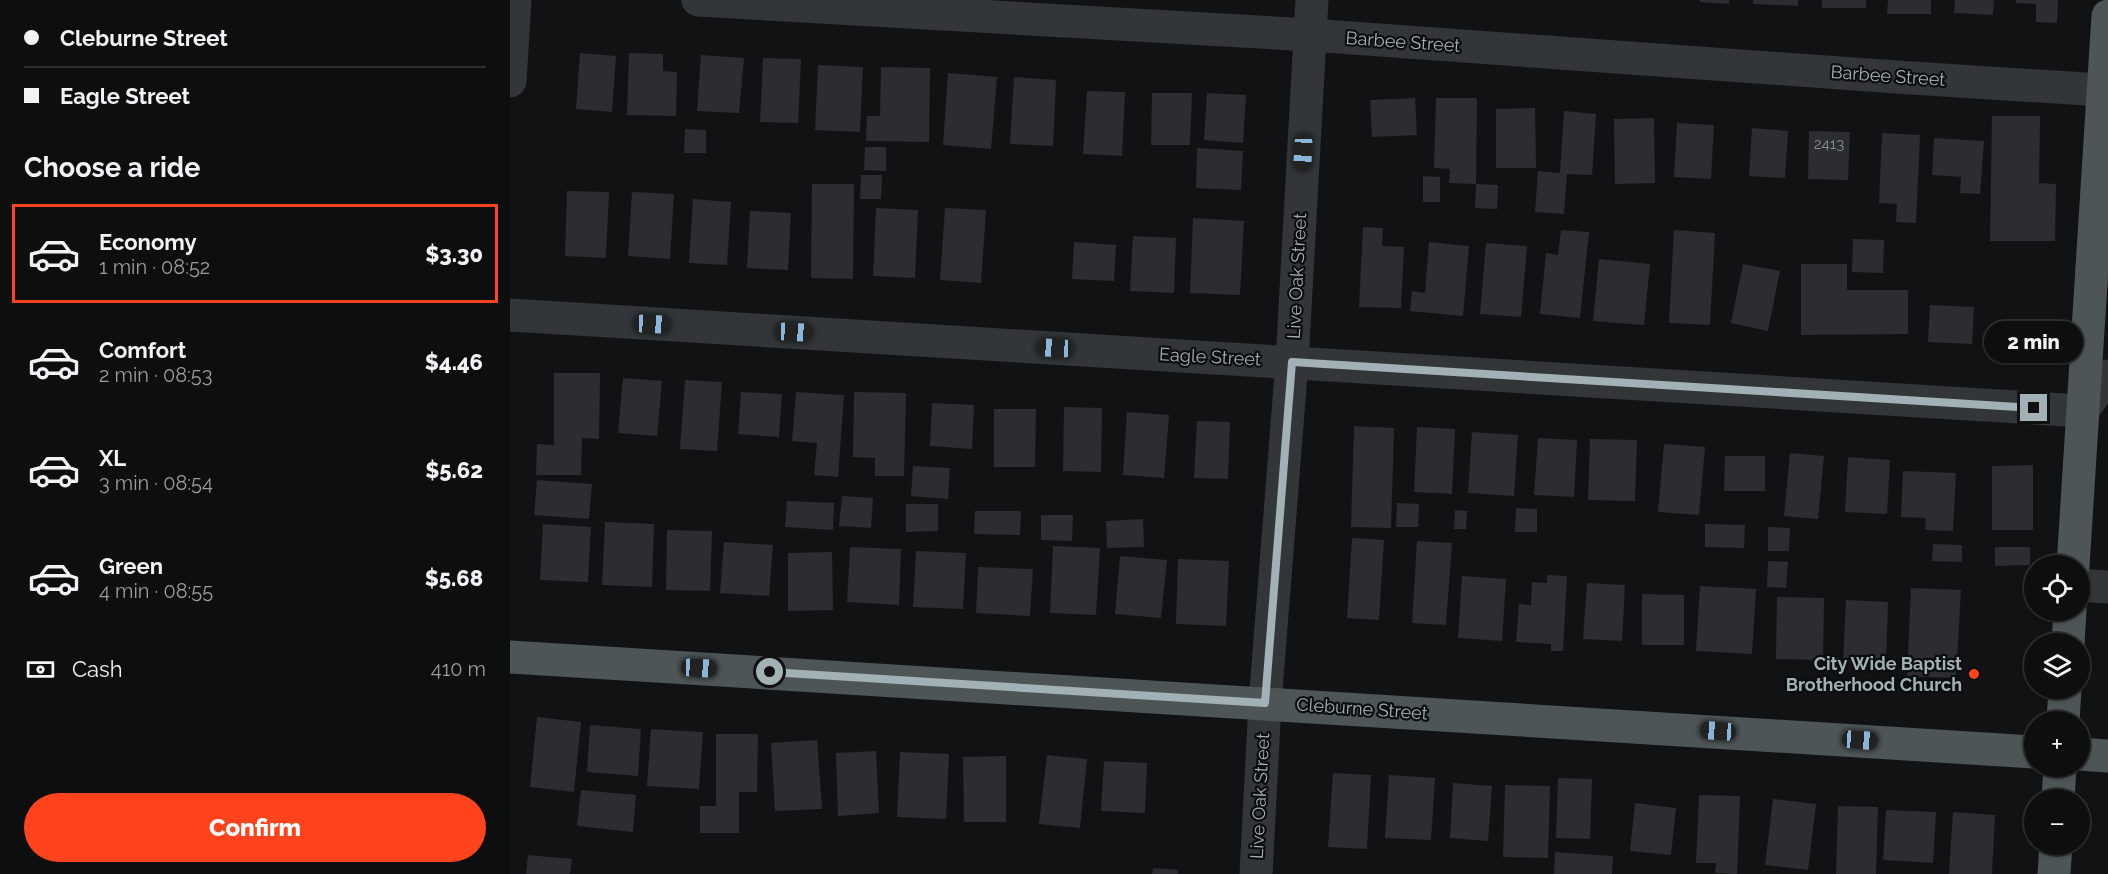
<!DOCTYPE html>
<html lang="en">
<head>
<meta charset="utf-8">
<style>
	:root { --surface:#0d0e0e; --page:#1b1c1c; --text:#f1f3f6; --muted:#9a9c9e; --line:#2d2e2e; --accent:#ff441d }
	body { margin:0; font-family:Raleway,sans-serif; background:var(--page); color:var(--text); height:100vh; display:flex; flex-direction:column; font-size:22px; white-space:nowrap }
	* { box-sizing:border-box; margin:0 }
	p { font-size:20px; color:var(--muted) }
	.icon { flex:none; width:33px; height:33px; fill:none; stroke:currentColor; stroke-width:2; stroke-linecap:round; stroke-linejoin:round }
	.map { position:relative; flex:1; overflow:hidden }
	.panel { display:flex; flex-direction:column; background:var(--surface); width:510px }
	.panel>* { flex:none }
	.hud { display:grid; align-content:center; height:132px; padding:0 24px; background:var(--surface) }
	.tools { position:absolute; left:1514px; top:555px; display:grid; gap:12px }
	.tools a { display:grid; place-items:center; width:66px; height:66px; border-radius:50%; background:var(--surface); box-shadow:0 2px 4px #0004,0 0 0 2px var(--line); font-size:30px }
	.end { position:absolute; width:27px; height:27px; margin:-14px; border:8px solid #a1b1b5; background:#111; box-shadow:0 0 0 3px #111 }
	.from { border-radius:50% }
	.bubble { position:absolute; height:42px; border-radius:21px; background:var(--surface); box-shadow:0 2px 4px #0004,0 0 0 2px var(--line); font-size:20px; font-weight:800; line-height:42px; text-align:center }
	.car { position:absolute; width:18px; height:36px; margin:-18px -9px; border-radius:8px; box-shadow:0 0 4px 2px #0007; background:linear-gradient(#222 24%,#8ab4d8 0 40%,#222 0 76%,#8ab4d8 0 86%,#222 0) }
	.hud b { display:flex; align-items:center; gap:21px; height:57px; font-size:22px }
	.hud b+b { border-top:2px solid var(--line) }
	.hud i { width:15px; height:15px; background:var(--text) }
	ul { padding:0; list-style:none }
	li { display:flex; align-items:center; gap:18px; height:99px; margin:0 12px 9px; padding:0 12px; border:3px solid transparent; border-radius:0px }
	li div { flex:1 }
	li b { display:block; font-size:22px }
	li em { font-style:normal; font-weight:800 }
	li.selected { border-color:var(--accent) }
	li>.icon { width:54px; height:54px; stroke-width:1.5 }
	h2 { padding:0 24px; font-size:27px; line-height:72px }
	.pay { display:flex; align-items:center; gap:15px; height:66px; padding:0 24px; font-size:22px }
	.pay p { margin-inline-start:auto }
	.button { display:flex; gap:12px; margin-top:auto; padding:12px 24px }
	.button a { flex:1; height:69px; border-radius:36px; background:var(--accent); color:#fff; font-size:24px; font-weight:800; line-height:69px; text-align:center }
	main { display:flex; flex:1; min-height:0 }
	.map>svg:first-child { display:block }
	.building { fill:#2c2d30 }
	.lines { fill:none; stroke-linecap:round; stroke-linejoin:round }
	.minor { stroke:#323638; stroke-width:33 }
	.major { stroke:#4e5557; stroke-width:33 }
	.route { stroke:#a1b1b5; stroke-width:8 }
	.poi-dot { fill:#ff441d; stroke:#0c0d0e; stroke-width:2 }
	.labels { text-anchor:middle; stroke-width:4.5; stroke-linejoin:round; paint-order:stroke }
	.number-label { font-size:15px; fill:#849094 }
	.street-label { font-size:18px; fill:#a1b1b5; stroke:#0c0d0e }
	.poi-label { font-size:18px; font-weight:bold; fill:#a1b1b5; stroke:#0c0d0e; text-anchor:end }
</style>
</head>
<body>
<main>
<section class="panel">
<div class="hud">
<b><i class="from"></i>Cleburne Street</b>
<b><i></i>Eagle Street</b>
</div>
<h2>Choose a ride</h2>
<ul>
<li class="selected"><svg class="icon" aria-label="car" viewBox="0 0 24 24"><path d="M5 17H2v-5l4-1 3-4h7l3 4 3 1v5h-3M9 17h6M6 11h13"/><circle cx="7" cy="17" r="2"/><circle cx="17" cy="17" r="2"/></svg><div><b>Economy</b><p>1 min · 08:52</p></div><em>$3.30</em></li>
<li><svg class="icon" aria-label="car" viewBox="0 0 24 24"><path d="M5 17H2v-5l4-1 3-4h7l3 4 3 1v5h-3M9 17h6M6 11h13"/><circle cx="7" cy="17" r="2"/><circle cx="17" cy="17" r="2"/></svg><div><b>Comfort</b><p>2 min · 08:53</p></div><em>$4.46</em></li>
<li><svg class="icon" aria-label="car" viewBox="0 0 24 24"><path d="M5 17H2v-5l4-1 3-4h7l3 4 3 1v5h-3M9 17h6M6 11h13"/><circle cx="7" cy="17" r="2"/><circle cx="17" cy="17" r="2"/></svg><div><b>XL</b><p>3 min · 08:54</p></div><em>$5.62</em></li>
<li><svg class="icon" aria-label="car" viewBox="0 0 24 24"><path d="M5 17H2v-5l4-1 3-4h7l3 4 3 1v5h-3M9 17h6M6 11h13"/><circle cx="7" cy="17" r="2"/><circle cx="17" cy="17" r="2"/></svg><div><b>Green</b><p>4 min · 08:55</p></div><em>$5.68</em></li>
</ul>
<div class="pay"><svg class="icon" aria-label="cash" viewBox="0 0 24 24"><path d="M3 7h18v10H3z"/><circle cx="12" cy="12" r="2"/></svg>Cash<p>410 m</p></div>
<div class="button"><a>Confirm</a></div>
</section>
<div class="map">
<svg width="1598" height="874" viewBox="0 0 1598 874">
	<rect width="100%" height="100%" fill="#111213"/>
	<!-- building -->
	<g class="building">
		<polygon points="1190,0 1219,0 1219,4 1190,2"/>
		<polygon points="1243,0 1288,0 1288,6 1243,4"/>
		<rect x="1312" y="0" width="44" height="8"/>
		<polygon points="1378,0 1421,0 1421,14 1377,14"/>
		<polygon points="1445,0 1484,0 1483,15 1444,13"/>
		<polygon points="1506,0 1548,0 1547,23 1526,22 1526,4 1506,3"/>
		<polygon points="70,53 106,56 102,112 66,109"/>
		<polygon points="119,53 153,54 153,71 167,72 166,116 117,115"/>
		<polygon points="191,55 234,58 229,113 187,111"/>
		<polygon points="253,58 291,59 288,123 250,122"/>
		<polygon points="308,65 353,67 350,132 305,130"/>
		<polygon points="371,67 420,68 419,142 356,141 357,116 370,116"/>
		<polygon points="438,73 487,77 481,149 433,145"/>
		<polygon points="504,77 546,80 543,146 500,144"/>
		<polygon points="577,91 615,92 612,156 573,154"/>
		<polygon points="642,93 682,93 680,145 641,145"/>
		<polygon points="697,93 736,95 733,143 694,140"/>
		<polygon points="905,98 907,135 862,137 860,100"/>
		<polygon points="926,98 967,98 966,184 939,183 940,169 924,168"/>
		<polygon points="1025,108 1026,168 986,168 986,109"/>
		<polygon points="1054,111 1086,114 1082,175 1057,174 1054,214 1025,212 1028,171 1050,173"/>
		<polygon points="1482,116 1530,116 1529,183 1546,184 1545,241 1480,241"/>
		<polygon points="1144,118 1145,183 1105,184 1104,119"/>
		<polygon points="1167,123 1204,125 1201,179 1164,177"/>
		<polygon points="1242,128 1278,131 1275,178 1239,176"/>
		<polygon points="175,129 196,130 196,153 174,153"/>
		<polygon points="1299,131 1340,132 1338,180 1298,179"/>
		<polygon points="1372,133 1410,135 1406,223 1386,222 1387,204 1369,203"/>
		<polygon points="1424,138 1474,141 1470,194 1450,193 1451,177 1422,175"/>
		<polygon points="355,147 376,147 376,171 354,170"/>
		<polygon points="687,148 733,151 731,190 686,188"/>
		<polygon points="351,175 372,175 371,199 350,199"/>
		<polygon points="913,176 930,177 930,202 913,202"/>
		<polygon points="302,184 344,184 343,279 301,278"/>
		<polygon points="966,184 988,185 987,209 965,208"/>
		<polygon points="57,191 99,192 96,258 55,256"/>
		<polygon points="122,192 164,194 160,259 118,256"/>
		<polygon points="183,199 221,202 217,265 179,263"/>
		<polygon points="366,208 408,210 405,278 363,276"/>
		<polygon points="435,208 476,210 471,283 430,280"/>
		<polygon points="240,211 281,213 278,270 237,268"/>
		<polygon points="683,218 734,221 730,295 680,293"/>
		<polygon points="853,227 873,228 872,246 894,247 891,308 849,307"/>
		<polygon points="1051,230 1079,232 1070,318 1030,314 1036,253 1048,255"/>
		<polygon points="1164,230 1205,233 1200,325 1159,323"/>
		<polygon points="623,236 666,238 664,293 620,291"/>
		<polygon points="1343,239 1374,240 1373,273 1342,272"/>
		<polygon points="564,242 606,245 604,281 562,279"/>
		<polygon points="919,242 959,246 953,316 900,311 902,291 915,293"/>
		<polygon points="976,243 1017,246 1011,317 970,314"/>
		<polygon points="1089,259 1140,264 1134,325 1083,321"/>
		<polygon points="1233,264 1270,271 1258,331 1221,323"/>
		<polygon points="1291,264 1337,264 1337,290 1398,290 1398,334 1291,335"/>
		<polygon points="1420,305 1464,307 1462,344 1418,342"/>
		<polygon points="44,373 90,373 89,439 72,438 71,475 26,475 27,444 44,445"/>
		<polygon points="113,378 152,381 147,436 108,433"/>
		<polygon points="175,380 212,382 207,451 170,449"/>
		<polygon points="231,392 272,394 269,437 228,434"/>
		<polygon points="286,392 334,395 328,477 304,475 307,443 282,441"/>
		<polygon points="344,392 396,393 394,476 365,476 365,458 343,457"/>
		<polygon points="422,403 464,405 462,449 420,446"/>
		<polygon points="554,407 592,408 591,472 553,471"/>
		<polygon points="484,409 526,409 525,467 484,467"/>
		<polygon points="617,412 659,415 654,478 613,475"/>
		<polygon points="687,421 720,422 718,479 684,478"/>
		<polygon points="844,426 884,428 881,528 841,527"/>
		<polygon points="907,427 945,429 942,494 904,492"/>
		<polygon points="962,432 1008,435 1004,496 958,493"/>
		<polygon points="1028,438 1067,440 1064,497 1024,495"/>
		<polygon points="1080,439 1127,440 1125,501 1078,500"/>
		<polygon points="1154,444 1195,447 1189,515 1148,512"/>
		<polygon points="1280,453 1314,456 1308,519 1274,516"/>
		<polygon points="1215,456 1255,456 1255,491 1214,491"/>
		<polygon points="1338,457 1380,460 1377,514 1335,512"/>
		<polygon points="1523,465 1523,530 1482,530 1482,466"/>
		<polygon points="403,466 440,468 438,499 401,496"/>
		<polygon points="1393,471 1446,473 1443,531 1415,530 1416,518 1391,517"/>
		<polygon points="27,480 82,484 79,519 24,515"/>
		<polygon points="332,496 363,498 361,528 329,526"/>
		<polygon points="277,501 324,503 323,530 275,527"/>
		<polygon points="887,503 909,504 908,527 886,527"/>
		<polygon points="396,504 428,504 428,531 396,532"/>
		<polygon points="1006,508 1027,509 1027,532 1005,532"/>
		<polygon points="945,510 957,511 956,529 944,529"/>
		<polygon points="465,511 511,511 510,535 464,534"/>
		<polygon points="531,515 563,515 562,541 531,540"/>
		<polygon points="633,519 634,547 597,548 596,521"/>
		<polygon points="95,522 144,524 142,587 92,585"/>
		<polygon points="33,524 81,527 78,582 30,580"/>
		<polygon points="1195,524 1235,525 1234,548 1195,547"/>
		<polygon points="1258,527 1280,528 1279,551 1258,551"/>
		<polygon points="157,530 202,531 200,591 156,590"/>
		<polygon points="842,538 874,540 869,620 837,618"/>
		<polygon points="907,541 942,543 936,625 902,623"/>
		<polygon points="214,542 263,545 259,596 210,593"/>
		<polygon points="1423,544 1452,545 1452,562 1422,561"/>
		<polygon points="543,546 590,548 586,615 540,613"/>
		<polygon points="340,547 391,549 389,605 337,602"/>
		<polygon points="1485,547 1520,547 1520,565 1485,566"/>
		<polygon points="406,551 456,553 453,609 403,607"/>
		<polygon points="322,552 323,610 278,611 278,553"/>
		<polygon points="610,556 657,560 651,618 605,614"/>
		<polygon points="668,559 719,561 716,626 666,624"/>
		<polygon points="1258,561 1278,562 1276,588 1257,587"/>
		<polygon points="468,567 523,569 520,616 466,613"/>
		<polygon points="1037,575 1057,576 1053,651 1041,651 1041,644 1006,642 1009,604 1021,605 1022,582 1037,583"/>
		<polygon points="952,576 996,579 992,641 948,638"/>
		<polygon points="1077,583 1115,585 1112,641 1073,639"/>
		<polygon points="1190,586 1246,589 1242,654 1186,651"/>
		<polygon points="1401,588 1451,590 1446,678 1397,676"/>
		<polygon points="1132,594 1174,595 1174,645 1132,645"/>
		<polygon points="1267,597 1314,598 1313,660 1266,659"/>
		<polygon points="1336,600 1378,602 1376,664 1333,662"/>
		<polygon points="27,717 71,722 64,792 20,787"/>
		<polygon points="80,725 131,729 128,776 77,772"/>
		<polygon points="141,729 193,732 189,789 137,786"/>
		<polygon points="206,734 248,734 247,792 229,792 229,833 190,833 190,806 206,806"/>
		<polygon points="307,740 312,809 265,811 261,743"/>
		<polygon points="366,751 369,813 328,816 326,753"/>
		<polygon points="390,752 439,754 436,819 387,817"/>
		<polygon points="537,755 577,759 570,828 529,824"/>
		<polygon points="496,756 496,822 454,822 453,757"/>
		<polygon points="594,761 637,763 635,813 591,811"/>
		<polygon points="823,773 861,775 857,849 818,847"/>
		<polygon points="879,775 925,778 921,840 875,838"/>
		<polygon points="1048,778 1082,779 1080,839 1046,838"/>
		<polygon points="943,783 982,786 978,841 940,838"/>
		<polygon points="995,785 1040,786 1038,858 993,857"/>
		<polygon points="71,790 126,795 123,832 67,826"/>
		<polygon points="1189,795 1230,796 1227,874 1205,873 1206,863 1186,863"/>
		<polygon points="1263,799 1306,804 1298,870 1255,865"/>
		<polygon points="1125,803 1166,808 1161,855 1120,851"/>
		<polygon points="1328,806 1368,807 1366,874 1326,874"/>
		<polygon points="1376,810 1426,812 1423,863 1373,860"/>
		<polygon points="1443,812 1485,815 1482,874 1439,874"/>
		<polygon points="1045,852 1103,856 1102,874 1044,874"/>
		<polygon points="18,855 62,859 60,874 16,874"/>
		<polygon points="643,868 668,870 668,874 642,874"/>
	</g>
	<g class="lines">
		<!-- minor -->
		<g class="minor">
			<polyline points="188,0 800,35 1386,77 1592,90 1598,88"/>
			<polyline points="0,81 5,0"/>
			<polyline points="0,315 1572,411 1598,376"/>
			<polyline points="1569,585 1598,587"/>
			<polyline points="746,874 755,703 782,362 802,0"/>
		</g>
		<!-- major -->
		<g class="major">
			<polyline points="1563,566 1598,16"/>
			<polyline points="1558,644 1560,610"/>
			<polyline points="0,657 1524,752"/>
			<polyline points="1553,722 1555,688"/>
			<polyline points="1569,754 1598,756"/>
			<polyline points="1548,800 1550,766"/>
			<polyline points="1544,874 1546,844"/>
		</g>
	</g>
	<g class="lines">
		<!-- route -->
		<polyline class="route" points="260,672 755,703 782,362 1524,408"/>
	</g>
	<!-- markers -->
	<circle class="poi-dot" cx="1464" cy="674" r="6"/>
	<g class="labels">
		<!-- number labels -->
		<g class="number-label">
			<text x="1319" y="149">2413</text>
		</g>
		<!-- street labels -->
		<g class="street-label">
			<text transform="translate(893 42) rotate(4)" y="6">Barbee Street</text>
			<text transform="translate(1378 76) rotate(4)" y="6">Barbee Street</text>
			<text transform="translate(787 276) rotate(-87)" y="6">Live Oak Street</text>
			<text transform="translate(700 357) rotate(3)" y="6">Eagle Street</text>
			<text transform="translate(852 709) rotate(4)" y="6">Cleburne Street</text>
			<text transform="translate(750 796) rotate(-87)" y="6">Live Oak Street</text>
		</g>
		<!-- poi labels -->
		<g class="poi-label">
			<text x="1452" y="670">City Wide Baptist<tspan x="1452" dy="21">Brotherhood Church</tspan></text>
		</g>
	</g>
</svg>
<div class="tools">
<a><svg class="icon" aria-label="locate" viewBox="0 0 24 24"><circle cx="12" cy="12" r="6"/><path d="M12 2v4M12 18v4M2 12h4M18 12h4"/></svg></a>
<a><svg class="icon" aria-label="layers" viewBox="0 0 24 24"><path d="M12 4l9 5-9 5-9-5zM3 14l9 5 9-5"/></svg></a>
<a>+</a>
<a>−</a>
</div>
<i class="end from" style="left:260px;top:672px"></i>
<i class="end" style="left:1524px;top:408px"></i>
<div class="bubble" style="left:1474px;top:321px;width:99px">2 min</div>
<i class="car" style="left:793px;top:152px;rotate:183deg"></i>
<i class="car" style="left:142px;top:324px;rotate:93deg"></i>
<i class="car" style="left:284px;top:332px;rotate:93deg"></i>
<i class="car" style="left:545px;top:348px;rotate:273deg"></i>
<i class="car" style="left:189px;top:668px;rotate:93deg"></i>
<i class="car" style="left:1208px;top:731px;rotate:274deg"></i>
<i class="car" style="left:1350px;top:740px;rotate:94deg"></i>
</div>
</main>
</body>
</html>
